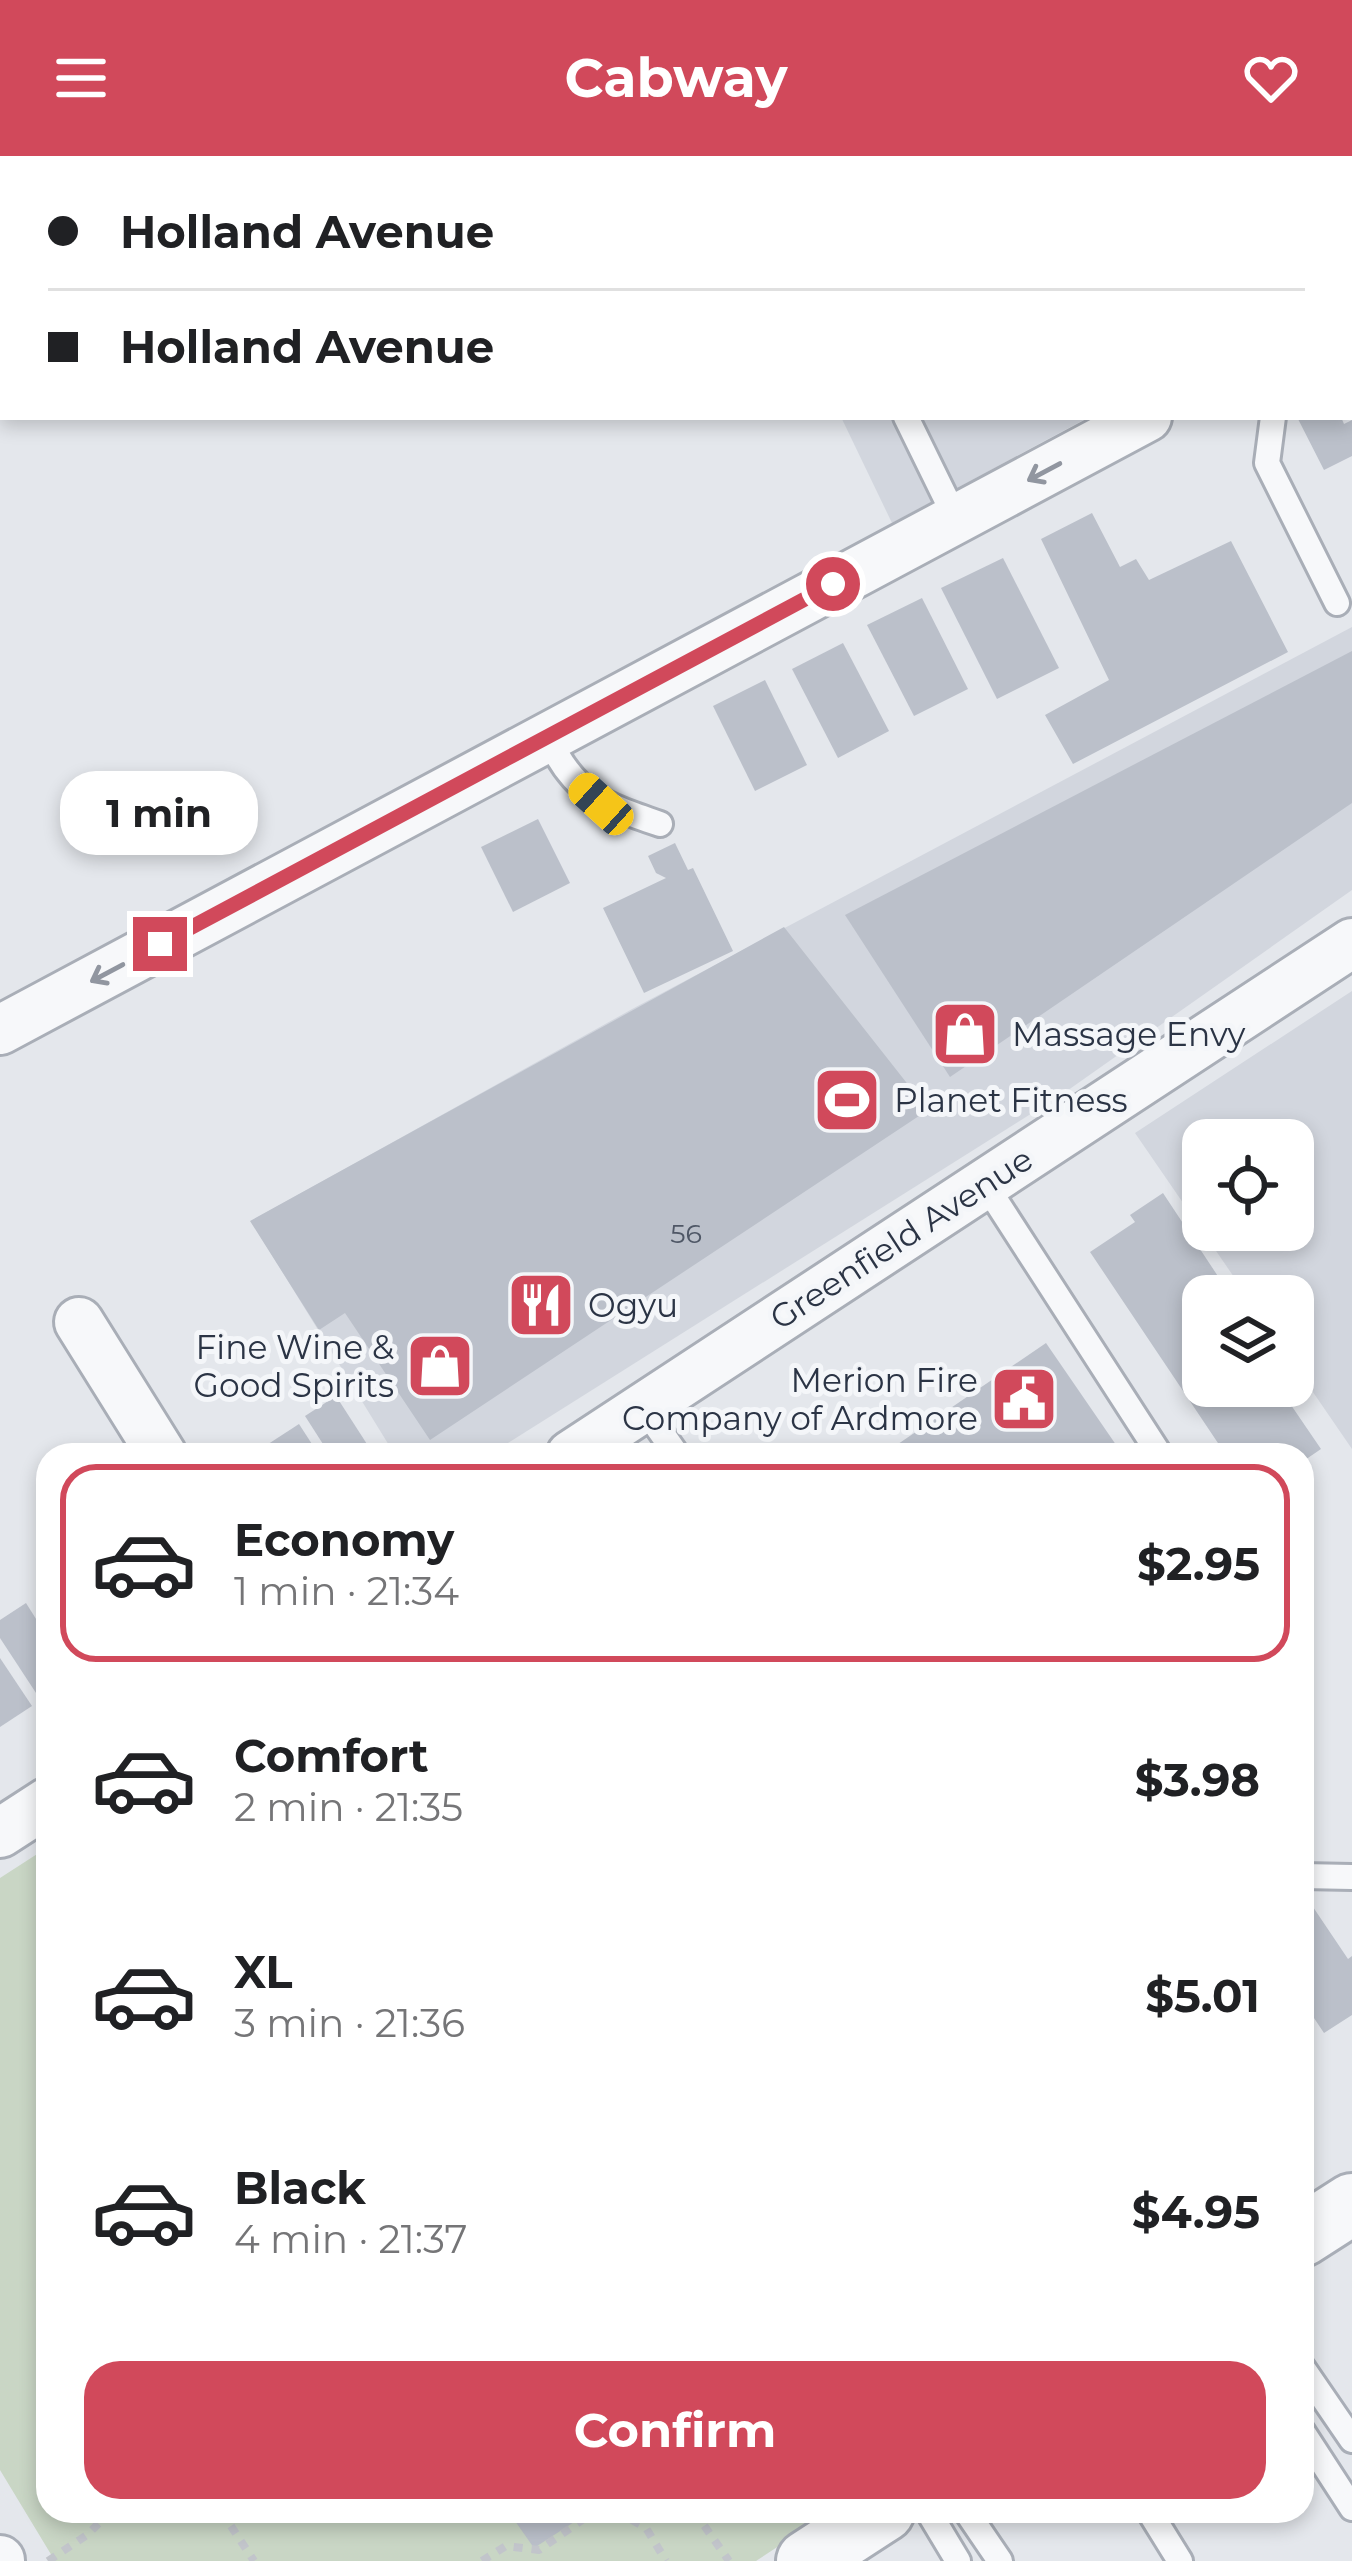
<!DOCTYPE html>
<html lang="en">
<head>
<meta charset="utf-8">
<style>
	:root { --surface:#fff; --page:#f2f2f2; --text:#202124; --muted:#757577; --line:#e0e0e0; --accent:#d1495b }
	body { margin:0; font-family:Montserrat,sans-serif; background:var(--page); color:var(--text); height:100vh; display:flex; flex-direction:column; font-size:45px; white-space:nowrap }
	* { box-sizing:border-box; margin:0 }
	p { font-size:39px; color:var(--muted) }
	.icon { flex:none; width:66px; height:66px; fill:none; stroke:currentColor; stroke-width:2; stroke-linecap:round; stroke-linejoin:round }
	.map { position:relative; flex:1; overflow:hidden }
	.panel { position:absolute; left:36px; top:1287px; width:1278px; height:1080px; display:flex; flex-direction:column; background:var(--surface); border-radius:36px; box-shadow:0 6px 18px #0003 }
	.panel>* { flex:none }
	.top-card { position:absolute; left:0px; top:0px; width:1353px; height:264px; box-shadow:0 6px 18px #0003; display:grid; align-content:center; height:264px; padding:0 48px; background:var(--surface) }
	.buttons { position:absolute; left:1182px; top:963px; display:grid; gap:24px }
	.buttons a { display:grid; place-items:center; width:132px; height:132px; border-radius:24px; background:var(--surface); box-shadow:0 6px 18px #0003; font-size:60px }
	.end { position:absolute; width:54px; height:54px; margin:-27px; border:15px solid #d1495b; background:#fff; box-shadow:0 0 0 6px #fff }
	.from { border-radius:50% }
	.bubble { position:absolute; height:84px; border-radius:36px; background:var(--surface); box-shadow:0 6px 18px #0003; font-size:39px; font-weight:700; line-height:84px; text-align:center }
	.car { position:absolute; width:36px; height:72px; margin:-36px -18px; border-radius:15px; box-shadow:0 0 9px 3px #0007; background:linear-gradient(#f5c518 24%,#345 0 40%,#f5c518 0 76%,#345 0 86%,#f5c518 0) }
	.top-card b { display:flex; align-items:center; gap:42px; height:114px; font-size:45px }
	.top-card b+b { border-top:3px solid var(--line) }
	.top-card i { width:30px; height:30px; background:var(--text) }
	ul { padding:21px 0 0; list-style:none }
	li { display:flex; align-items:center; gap:36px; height:198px; margin:0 24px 18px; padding:0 24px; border:6px solid transparent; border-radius:36px }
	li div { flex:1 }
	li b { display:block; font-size:45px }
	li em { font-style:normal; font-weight:700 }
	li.current { border-color:var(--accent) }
	li>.icon { width:108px; height:108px; stroke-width:1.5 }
	.action { display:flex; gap:24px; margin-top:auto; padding:24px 48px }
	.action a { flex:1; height:138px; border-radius:36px; background:var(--accent); color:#fff; font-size:48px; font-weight:700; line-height:138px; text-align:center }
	header { display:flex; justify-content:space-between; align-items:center; height:156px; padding:0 48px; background:var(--accent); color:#fff; font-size:54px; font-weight:700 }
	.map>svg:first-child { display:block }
	.built { fill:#d2d6de; fill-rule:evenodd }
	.green { fill:#c9d6c5 }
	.building { fill:#bbc0ca }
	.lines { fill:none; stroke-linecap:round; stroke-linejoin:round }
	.service-casing { stroke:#a9aeb7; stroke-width:30 }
	.minor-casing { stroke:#a9aeb7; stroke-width:54 }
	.tertiary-casing { stroke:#a9aeb7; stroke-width:66 }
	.path { stroke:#c2c5cb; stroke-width:8; stroke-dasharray:9 9; stroke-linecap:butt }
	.service { stroke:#f7f8fa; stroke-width:24 }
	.minor { stroke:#f7f8fa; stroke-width:48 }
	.tertiary { stroke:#f7f8fa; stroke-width:60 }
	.oneway { stroke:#9196a0 }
	.route { stroke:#d1495b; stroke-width:15 }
	.labels { text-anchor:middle; stroke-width:10; stroke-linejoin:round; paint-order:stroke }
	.number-label { font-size:27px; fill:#4f5766 }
	.poi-label { font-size:33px; fill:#2b3445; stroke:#f4f6f9; text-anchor:start }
	.street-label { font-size:33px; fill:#2b3445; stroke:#f4f6f9 }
</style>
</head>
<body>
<header><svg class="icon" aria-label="menu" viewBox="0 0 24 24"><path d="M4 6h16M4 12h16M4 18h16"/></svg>Cabway<svg class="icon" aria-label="heart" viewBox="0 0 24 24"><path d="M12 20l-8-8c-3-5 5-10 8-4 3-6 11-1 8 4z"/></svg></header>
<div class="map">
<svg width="1352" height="2405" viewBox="0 0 1352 2405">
	<rect width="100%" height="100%" fill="#e4e7ec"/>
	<!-- built -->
	<g class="built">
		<polygon points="753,0 1255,0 1259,3 747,3"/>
		<polygon points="841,261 1089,261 892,367"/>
		<polygon points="1352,471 1352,734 1064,937 489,1299 395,1299 251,1065 634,852"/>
		<path d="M1352,835V1293L1293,1207V1140H1247L1135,977ZM1203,984H1293V1074H1203Z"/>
	</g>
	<!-- green -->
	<polygon class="green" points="48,1691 48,2355 832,2355 756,2405 55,2405 0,2314 0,1722"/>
	<!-- building -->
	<g class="building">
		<polygon points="1297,261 1341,261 1344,268 1352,264 1352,300 1324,314"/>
		<polygon points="1092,357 1120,411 1136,403 1149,424 1231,385 1288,496 1073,608 1045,559 1109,524 1041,383"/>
		<polygon points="1003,402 1059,512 997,543 941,432"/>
		<polygon points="922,442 968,533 914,560 867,469"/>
		<polygon points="843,487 889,575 838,602 792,513"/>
		<polygon points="1352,495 1352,647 950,921 845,759"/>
		<polygon points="765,524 807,609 755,635 713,550"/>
		<polygon points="538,663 570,727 513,756 481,691"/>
		<polygon points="675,687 688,714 693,712 733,795 644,837 603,752 666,722 656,717 648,700"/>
		<polygon points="784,771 928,954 430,1284 345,1157 319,1174 250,1065"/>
		<polygon points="1163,1037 1231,1140 1203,1140 1203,1230 1278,1230 1321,1293 1302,1306 1302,1299 1226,1299 1090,1096 1135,1066 1130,1059"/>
		<polygon points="1046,1187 1123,1299 882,1299"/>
		<polygon points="336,1240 374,1299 330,1299 305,1260"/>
		<polygon points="299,1268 319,1299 263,1299 259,1294"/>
		<polygon points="26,1447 48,1482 48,1534 38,1540 0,1482 0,1464"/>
		<polygon points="0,1502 32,1550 0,1571"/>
		<polygon points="1313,1751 1348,1803 1352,1800 1352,1859 1324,1877 1302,1844 1302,1759"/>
		<polygon points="508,2355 591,2355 534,2392"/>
	</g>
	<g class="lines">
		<!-- service casing -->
		<g class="service-casing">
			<g id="service">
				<polyline points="501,0 503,3"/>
				<polyline points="1010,0 1012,3"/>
				<polyline points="908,3 913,0"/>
				<polyline points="1296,3 1298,0"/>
				<polyline points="906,261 956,363"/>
				<polyline points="1273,261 1267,307 1337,447"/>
				<path d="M548,581C573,638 604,649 660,668"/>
				<polyline points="985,1028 1160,1299"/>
				<polyline points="644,1252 677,1299"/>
				<polyline points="1302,1720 1352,1721"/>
				<polyline points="1302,2211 1352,2284"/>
				<polyline points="1302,2275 1352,2352"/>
				<polyline points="928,2355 958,2405"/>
				<polyline points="966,2355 1000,2405"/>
				<polyline points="1149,2355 1180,2405"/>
			</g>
		</g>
		<!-- minor casing -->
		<g class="minor-casing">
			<g id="minor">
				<polyline points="3,3 9,0"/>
				<polyline points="1350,152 1352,151"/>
				<polyline points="0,874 1147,261"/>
				<polyline points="79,1166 162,1299"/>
				<polyline points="571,1299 1352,787"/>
				<polyline points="0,1677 48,1646"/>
				<polyline points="0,2404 0,2405"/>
			</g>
		</g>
		<!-- tertiary casing -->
		<g class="tertiary-casing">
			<g id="tertiary">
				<polyline points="1302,2080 1352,2048"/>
				<polyline points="807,2405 884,2355"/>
			</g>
		</g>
		<!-- path -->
		<g class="path">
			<polyline points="221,2355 254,2405"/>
			<polyline points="616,2355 646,2372 666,2405"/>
			<polyline points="694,2355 729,2405"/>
			<polyline points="48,2405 87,2379 111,2355"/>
			<polyline points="482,2405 506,2390 539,2394 595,2355"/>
		</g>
		<!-- service -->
		<use href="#service" class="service"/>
		<!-- minor -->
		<use href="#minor" class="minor"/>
		<!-- tertiary -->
		<use href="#tertiary" class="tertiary"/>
	</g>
	<!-- one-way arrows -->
	<defs><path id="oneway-shaft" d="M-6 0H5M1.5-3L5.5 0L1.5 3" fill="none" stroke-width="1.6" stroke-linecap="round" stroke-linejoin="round" transform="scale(3)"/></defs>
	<g class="oneway">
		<use href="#oneway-shaft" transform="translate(1044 316) rotate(152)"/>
		<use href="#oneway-shaft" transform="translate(107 817) rotate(152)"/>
	</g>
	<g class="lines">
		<!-- route -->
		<polyline class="route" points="160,788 833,428"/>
	</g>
	<!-- icons -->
	<defs>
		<g id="shop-square" transform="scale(3.45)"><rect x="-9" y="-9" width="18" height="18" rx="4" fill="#d1495b" stroke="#f4f6f9"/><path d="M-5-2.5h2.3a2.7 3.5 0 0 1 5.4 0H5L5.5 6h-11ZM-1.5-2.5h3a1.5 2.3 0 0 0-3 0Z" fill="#fff"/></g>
		<g id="stadium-square" transform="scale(3.45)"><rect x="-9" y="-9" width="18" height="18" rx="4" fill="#d1495b" stroke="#f4f6f9"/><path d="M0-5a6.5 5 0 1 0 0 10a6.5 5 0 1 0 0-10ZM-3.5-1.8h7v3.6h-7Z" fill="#fff"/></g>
		<g id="restaurant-square" transform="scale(3.45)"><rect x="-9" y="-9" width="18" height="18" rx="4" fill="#d1495b" stroke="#f4f6f9"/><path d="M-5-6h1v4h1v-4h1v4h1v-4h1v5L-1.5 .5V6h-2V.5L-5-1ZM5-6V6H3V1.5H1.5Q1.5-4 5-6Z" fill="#fff"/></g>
		<g id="civic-square" transform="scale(3.45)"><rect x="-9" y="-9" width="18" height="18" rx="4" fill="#d1495b" stroke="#f4f6f9"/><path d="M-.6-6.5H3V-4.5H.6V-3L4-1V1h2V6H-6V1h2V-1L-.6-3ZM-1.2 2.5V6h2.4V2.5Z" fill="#fff"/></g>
	</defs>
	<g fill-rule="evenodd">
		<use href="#shop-square" x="965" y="878"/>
		<use href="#stadium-square" x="847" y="944"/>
		<use href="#restaurant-square" x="541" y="1149"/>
		<use href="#shop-square" x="440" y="1210"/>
		<use href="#civic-square" x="1024" y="1243"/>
	</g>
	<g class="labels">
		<!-- number labels -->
		<g class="number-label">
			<text x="686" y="1087">56</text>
		</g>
		<!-- poi labels -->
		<g class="poi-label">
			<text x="1012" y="890">Massage Envy</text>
			<text x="894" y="956">Planet Fitness</text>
			<text x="588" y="1161">Ogyu</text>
			<text x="394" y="1203" text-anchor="end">Fine Wine &amp;<tspan x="394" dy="38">Good Spirits</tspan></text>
			<text x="978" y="1236" text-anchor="end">Merion Fire<tspan x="978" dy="38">Company of Ardmore</tspan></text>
		</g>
		<!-- street labels -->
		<g class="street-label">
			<text transform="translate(901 1082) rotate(-33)" y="12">Greenfield Avenue</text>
		</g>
	</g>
</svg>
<div class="buttons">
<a><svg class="icon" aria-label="locate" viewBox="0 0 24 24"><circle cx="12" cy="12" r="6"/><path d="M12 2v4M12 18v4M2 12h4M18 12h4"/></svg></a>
<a><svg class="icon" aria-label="layers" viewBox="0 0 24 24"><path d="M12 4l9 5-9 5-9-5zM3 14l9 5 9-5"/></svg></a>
</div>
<i class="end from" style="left:833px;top:428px"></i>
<i class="end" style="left:160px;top:788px"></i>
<div class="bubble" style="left:60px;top:615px;width:198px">1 min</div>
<i class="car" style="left:601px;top:648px;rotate:312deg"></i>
<div class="top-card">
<b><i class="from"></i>Holland Avenue</b>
<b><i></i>Holland Avenue</b>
</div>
<section class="panel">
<ul>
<li class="current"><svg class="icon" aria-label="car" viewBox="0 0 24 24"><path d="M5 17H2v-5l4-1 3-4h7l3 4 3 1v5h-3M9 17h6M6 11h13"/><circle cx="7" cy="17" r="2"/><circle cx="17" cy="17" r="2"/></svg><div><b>Economy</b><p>1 min · 21:34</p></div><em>$2.95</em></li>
<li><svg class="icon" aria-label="car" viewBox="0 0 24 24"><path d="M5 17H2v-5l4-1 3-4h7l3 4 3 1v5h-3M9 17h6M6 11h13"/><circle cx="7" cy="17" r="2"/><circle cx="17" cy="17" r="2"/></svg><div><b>Comfort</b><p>2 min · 21:35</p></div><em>$3.98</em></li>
<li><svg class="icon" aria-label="car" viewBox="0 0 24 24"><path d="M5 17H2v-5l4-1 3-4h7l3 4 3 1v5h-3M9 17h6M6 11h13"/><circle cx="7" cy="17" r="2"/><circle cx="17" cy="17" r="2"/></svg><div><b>XL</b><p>3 min · 21:36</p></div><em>$5.01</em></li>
<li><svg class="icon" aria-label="car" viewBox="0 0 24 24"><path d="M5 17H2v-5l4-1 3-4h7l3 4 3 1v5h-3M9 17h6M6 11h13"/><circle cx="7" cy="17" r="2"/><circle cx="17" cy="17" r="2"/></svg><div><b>Black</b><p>4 min · 21:37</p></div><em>$4.95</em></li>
</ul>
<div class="action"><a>Confirm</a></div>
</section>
</div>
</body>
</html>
